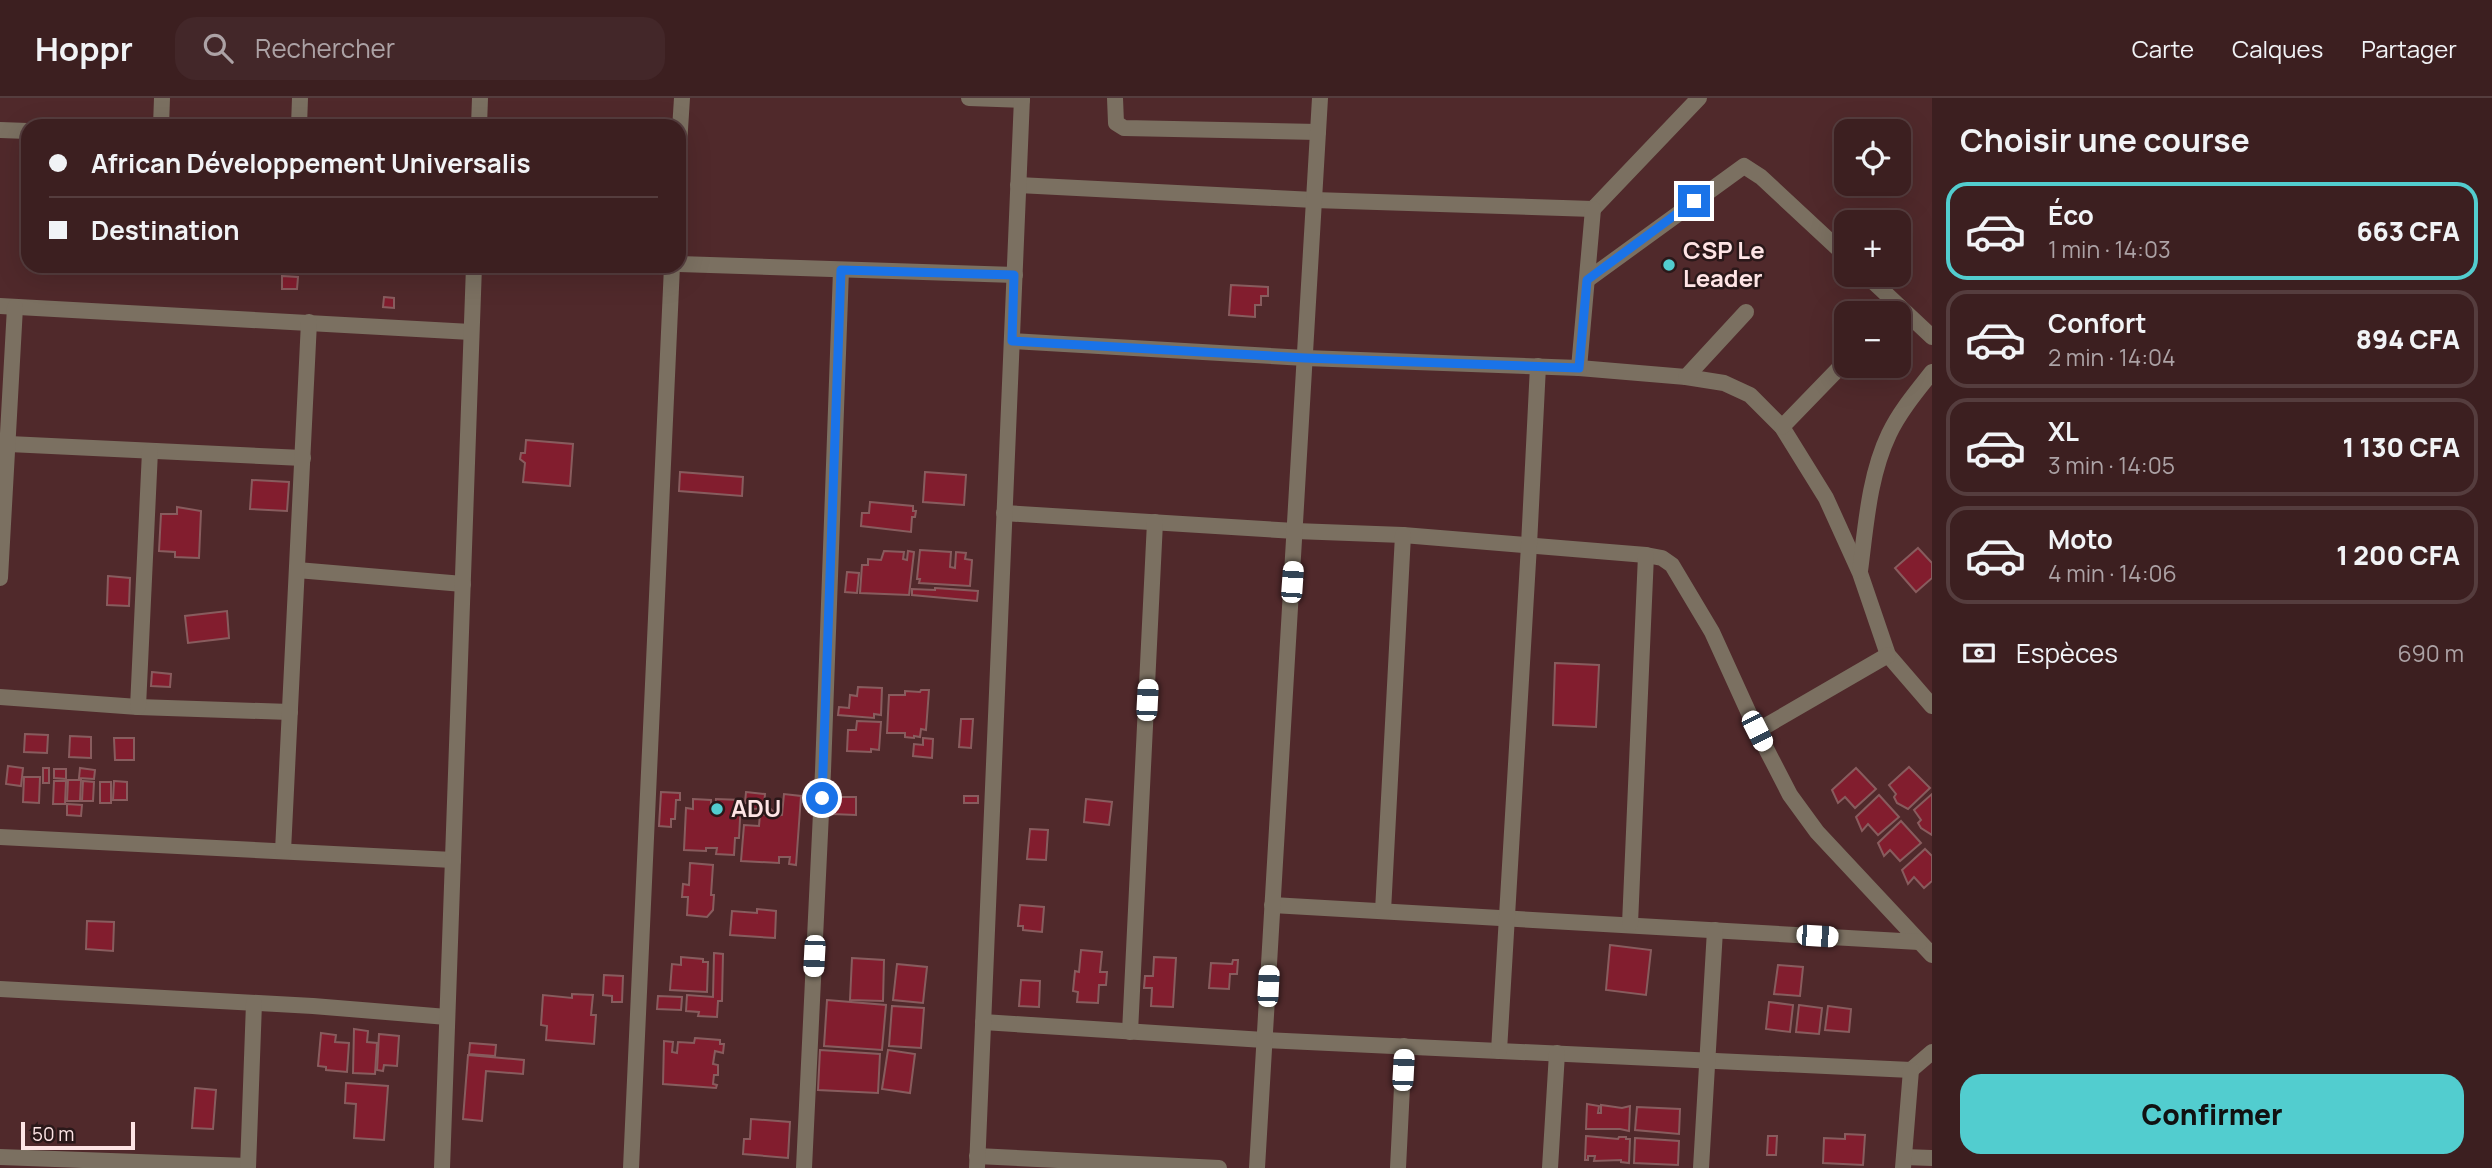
<!DOCTYPE html>
<html lang="fr">
<head>
<meta charset="utf-8">
<style>
	:root { --surface:#3c1f20; --page:#432729; --text:#f1f3f6; --muted:#aca2a5; --line:#553d3e; --accent:#52cdcf }
	body { margin:0; font-family:Manrope,sans-serif; background:var(--page); color:var(--text); height:100vh; display:flex; flex-direction:column; font-size:26px; white-space:nowrap }
	* { box-sizing:border-box; margin:0 }
	p { font-size:23px; color:var(--muted) }
	.icon { flex:none; width:38px; height:38px; fill:none; stroke:currentColor; stroke-width:2; stroke-linecap:round; stroke-linejoin:round }
	.map { position:relative; flex:1; overflow:hidden }
	.panel { display:flex; flex-direction:column; background:var(--surface); width:560px }
	.panel>* { flex:none }
	.banner { position:absolute; left:21px; top:21px; width:665px; height:154px; border-radius:21px; box-shadow:0 7px 28px #0002,0 0 0 2px var(--line); display:grid; align-content:center; height:154px; padding:0 28px; background:var(--surface) }
	.fabs { position:absolute; left:1834px; top:21px; display:grid; gap:14px }
	.fabs a { display:grid; place-items:center; width:77px; height:77px; border-radius:14px; background:var(--surface); box-shadow:0 7px 28px #0002,0 0 0 2px var(--line); font-size:35px }
	.scale { position:absolute; left:21px; bottom:18px; width:114px; box-sizing:border-box; padding-left:7px; border:4px solid #fee4e5; border-top:0; font-size:19px; line-height:24px; white-space:nowrap; color:#fee4e5; -webkit-text-stroke:5px #2a1819; paint-order:stroke }
	.end { position:absolute; width:32px; height:32px; margin:-16px; border:9px solid #1a73e8; background:#fff; box-shadow:0 0 0 4px #fff }
	.from { border-radius:50% }
	.car { position:absolute; width:21px; height:42px; margin:-21px -10px; border-radius:9px; box-shadow:0 0 5px 2px #0007; background:linear-gradient(#fff 24%,#345 0 40%,#fff 0 76%,#345 0 86%,#fff 0) }
	.banner b { display:flex; align-items:center; gap:24px; height:66px; font-size:26px }
	.banner b+b { border-top:2px solid var(--line) }
	.banner i { width:18px; height:18px; background:var(--text) }
	ul { padding:0; list-style:none }
	li { display:flex; align-items:center; gap:21px; height:98px; margin:0 14px 10px; padding:0 14px; border:4px solid var(--line); border-radius:21px }
	li div { flex:1 }
	li b { display:block; font-size:26px }
	li em { font-style:normal; font-weight:800 }
	li.active { border-color:var(--accent) }
	li>.icon { width:63px; height:63px; stroke-width:1.5 }
	h2 { padding:0 28px; font-size:32px; line-height:84px }
	.pay { display:flex; align-items:center; gap:18px; height:77px; padding:0 28px; font-size:26px }
	.pay p { margin-inline-start:auto }
	.primary-button { display:flex; gap:14px; margin-top:auto; padding:14px 28px }
	.primary-button a { flex:1; height:80px; border-radius:21px; background:var(--accent); color:#111; font-size:28px; font-weight:800; line-height:80px; text-align:center }
	header { display:flex; align-items:center; gap:42px; box-sizing:border-box; height:98px; padding:0 35px; background:var(--surface); border-bottom:2px solid var(--line) }
	header strong { font-size:33px }
	nav { display:flex; gap:38px; margin-inline-start:auto; font-size:24px }
	.search { width:490px; height:63px; background:var(--page); display:flex; align-items:center; gap:18px; box-sizing:border-box; padding:0 24px; border-radius:21px; color:var(--muted); font-size:26px }
	main { display:flex; flex:1; min-height:0 }
	.map>svg:first-child { display:block }
	.building { fill:#821d2e; stroke:#885c5e; stroke-width:2 }
	.lines { fill:none; stroke-linecap:round; stroke-linejoin:round }
	.street { stroke:#7b7061; stroke-width:16 }
	.route { stroke:#1a73e8; stroke-width:9 }
	.poi-dot { fill:#52cdcf; stroke:#2a1819; stroke-width:2.5 }
	.labels { text-anchor:middle; stroke-width:5; stroke-linejoin:round; paint-order:stroke }
	.poi-label { font-size:24px; font-weight:bold; fill:#fee4e5; stroke:#2a1819; text-anchor:start }
</style>
</head>
<body>
<header>
<strong>Hoppr</strong>
<div class="search"><svg class="icon" aria-label="search" viewBox="0 0 24 24"><circle cx="10" cy="10" r="6"/><path d="M15 15l6 6"/></svg>Rechercher</div>
<nav><a>Carte</a><a>Calques</a><a>Partager</a></nav>
</header>
<main>
<div class="map">
<svg width="1932" height="1070" viewBox="0 0 1932 1070">
	<rect width="100%" height="100%" fill="#50292b"/>
	<!-- building -->
	<g class="building">
		<polygon points="282,178 298,179 297,191 282,191"/>
		<polygon points="1231,187 1268,189 1268,198 1261,198 1261,207 1255,207 1255,219 1229,217"/>
		<polygon points="384,199 394,200 394,210 383,209"/>
		<polygon points="526,342 573,346 570,388 523,384 525,365 520,361 521,355 525,355"/>
		<polygon points="680,374 743,379 742,398 679,393"/>
		<polygon points="925,374 966,377 964,407 923,404"/>
		<polygon points="252,382 289,384 287,413 250,411"/>
		<polygon points="870,404 913,408 913,413 916,413 915,419 912,419 911,434 861,428 862,415 869,415"/>
		<polygon points="177,409 201,413 199,460 175,459 175,454 159,453 161,416 177,416"/>
		<polygon points="1918,450 1932,465 1932,480 1916,494 1895,470"/>
		<polygon points="920,452 951,454 950,469 955,470 956,454 966,455 965,461 972,462 970,488 919,485 920,481 917,481"/>
		<polygon points="884,453 904,454 903,461 907,462 908,453 914,454 909,497 860,495 862,467 868,467 868,461 881,462"/>
		<polygon points="847,474 859,475 857,495 845,494"/>
		<polygon points="108,478 130,480 129,508 107,507"/>
		<polygon points="935,490 978,493 977,503 912,497 912,491 935,492"/>
		<polygon points="227,513 229,540 188,545 185,518"/>
		<polygon points="1555,565 1599,567 1596,629 1553,627"/>
		<polygon points="152,574 171,576 170,589 151,588"/>
		<polygon points="858,589 882,590 881,617 874,616 874,620 838,617 839,609 849,610 850,597 857,598"/>
		<polygon points="921,592 929,592 926,632 921,631 920,639 914,638 914,640 905,639 905,635 887,635 889,597 905,597 905,593 920,594"/>
		<polygon points="961,621 973,621 971,650 959,649"/>
		<polygon points="857,623 881,624 879,652 871,651 871,654 847,653 848,632 856,632"/>
		<polygon points="25,636 48,637 47,655 24,654"/>
		<polygon points="70,638 91,639 91,660 69,659"/>
		<polygon points="114,640 134,640 134,662 115,662"/>
		<polygon points="923,640 933,641 932,660 913,658 914,646 923,647"/>
		<polygon points="8,668 23,670 21,688 6,686"/>
		<polygon points="1909,669 1930,690 1908,711 1897,705 1894,699 1896,696 1889,687"/>
		<rect x="43" y="670" width="6" height="15"/>
		<polygon points="80,670 95,672 94,681 79,680"/>
		<polygon points="1856,670 1876,691 1855,710 1845,699 1838,705 1832,692"/>
		<polygon points="54,671 66,671 66,681 54,680"/>
		<polygon points="24,679 40,679 39,705 23,704"/>
		<polygon points="68,682 81,682 80,703 67,703"/>
		<polygon points="54,683 66,683 65,706 53,706"/>
		<polygon points="83,683 94,684 93,703 82,703"/>
		<polygon points="114,683 127,684 127,702 113,702"/>
		<rect x="100" y="684" width="11" height="21"/>
		<polygon points="661,694 680,695 680,702 676,702 675,721 671,721 671,729 659,728"/>
		<polygon points="746,694 765,696 764,708 770,710 777,718 782,717 784,696 801,698 796,767 789,766 790,759 779,759 779,765 741,763 744,727 759,728 760,716 767,717 767,710 752,711 753,705 745,705"/>
		<polygon points="1932,696 1932,737 1921,730 1918,725 1921,722 1914,712"/>
		<polygon points="1879,697 1899,719 1878,737 1868,726 1862,733 1856,719"/>
		<rect x="964" y="698" width="14" height="7"/>
		<polygon points="832,699 856,699 856,717 832,716"/>
		<polygon points="693,701 711,702 711,707 716,708 716,701 741,702 739,740 735,740 734,757 716,756 717,750 706,750 706,753 684,752 686,710 693,711"/>
		<polygon points="1086,701 1112,704 1109,727 1084,724"/>
		<polygon points="67,706 82,707 81,718 67,717"/>
		<polygon points="1901,723 1921,745 1900,763 1890,752 1884,758 1878,745"/>
		<polygon points="1030,731 1048,732 1046,762 1027,761"/>
		<polygon points="1925,751 1932,758 1932,783 1924,790 1914,779 1908,786 1902,772"/>
		<polygon points="690,765 713,767 711,797 714,797 713,812 707,819 687,817 688,799 682,799 683,786 689,787"/>
		<polygon points="1020,807 1044,809 1042,834 1023,832 1023,828 1018,828"/>
		<polygon points="757,811 776,813 775,840 730,837 732,813 757,815"/>
		<polygon points="87,823 114,824 113,853 86,851"/>
		<polygon points="1610,847 1651,852 1646,897 1606,892"/>
		<polygon points="1081,852 1102,854 1100,874 1107,874 1106,887 1099,887 1098,905 1077,904 1078,894 1073,893 1075,873 1079,874"/>
		<polygon points="714,855 723,856 722,903 718,903 717,919 698,918 699,914 686,913 687,897 713,899"/>
		<polygon points="681,859 703,861 703,864 708,864 707,894 670,892 672,866 681,867"/>
		<polygon points="1154,859 1176,860 1173,909 1151,908 1152,890 1144,890 1145,878 1153,878"/>
		<polygon points="852,860 884,862 883,903 850,902"/>
		<polygon points="1233,862 1238,862 1237,876 1230,876 1229,891 1209,890 1211,865 1232,866"/>
		<polygon points="897,866 927,869 923,905 893,902"/>
		<polygon points="1778,867 1803,869 1800,898 1774,896"/>
		<polygon points="604,877 623,878 622,904 612,904 612,898 603,897"/>
		<polygon points="1021,882 1040,883 1039,909 1019,908"/>
		<polygon points="572,896 593,897 591,917 596,917 594,946 546,942 547,928 541,927 543,897 572,900"/>
		<polygon points="658,898 682,899 681,912 657,911"/>
		<polygon points="827,902 886,907 882,952 824,948"/>
		<polygon points="1769,904 1793,907 1790,934 1766,931"/>
		<polygon points="1799,907 1822,910 1819,936 1796,934"/>
		<polygon points="892,908 924,910 921,950 889,948"/>
		<polygon points="1828,908 1851,911 1849,934 1825,932"/>
		<polygon points="354,931 368,933 367,944 377,945 375,976 353,975"/>
		<polygon points="321,935 336,937 335,944 349,945 347,974 326,972 326,969 318,968"/>
		<polygon points="379,936 399,938 397,968 384,967 383,973 377,972"/>
		<polygon points="695,940 720,942 720,946 724,946 723,955 715,953 713,966 718,967 718,977 714,977 713,986 717,987 716,990 663,986 664,943 673,944 672,954 677,955 678,944 694,945"/>
		<polygon points="470,945 496,947 495,958 469,956"/>
		<polygon points="820,952 880,956 878,995 818,992"/>
		<polygon points="888,952 915,956 910,995 882,991"/>
		<polygon points="468,957 524,962 523,976 486,973 482,1023 463,1021"/>
		<polygon points="346,985 388,988 384,1042 354,1040 356,1006 345,1005"/>
		<polygon points="195,990 216,992 213,1031 192,1030"/>
		<polygon points="1587,1006 1599,1008 1598,1015 1601,1015 1601,1007 1622,1010 1630,1008 1629,1033 1620,1031 1586,1031"/>
		<polygon points="1637,1009 1680,1011 1679,1036 1635,1032"/>
		<polygon points="751,1021 790,1024 788,1060 743,1056 744,1041 750,1041"/>
		<polygon points="1845,1036 1865,1037 1863,1067 1823,1065 1824,1040 1845,1041"/>
		<polygon points="1586,1038 1618,1041 1619,1039 1626,1039 1626,1041 1630,1041 1629,1065 1621,1064 1621,1062 1594,1063 1595,1058 1588,1058 1588,1062 1585,1062"/>
		<polygon points="1768,1038 1777,1038 1776,1057 1767,1057"/>
		<polygon points="1635,1040 1679,1043 1678,1067 1634,1065"/>
	</g>
	<g class="lines">
		<!-- street -->
		<g class="street">
			<polyline points="969,0 1022,2"/>
			<polyline points="1115,0 1116,25 1124,30 1318,34"/>
			<polyline points="161,28 162,0"/>
			<polyline points="299,28 300,0"/>
			<polyline points="479,28 480,0"/>
			<polyline points="0,32 28,33"/>
			<polyline points="679,47 682,0"/>
			<polyline points="1018,87 1314,102 1593,111 1699,0"/>
			<polyline points="679,166 1015,177"/>
			<polyline points="1866,177 1932,239"/>
			<polyline points="1587,182 1744,68 1761,79 1846,158"/>
			<polyline points="0,208 471,234"/>
			<polyline points="1012,243 1305,260 1579,270 1686,279 1724,285 1750,297 1782,329 1826,400 1860,475 1888,557 1932,608"/>
			<polyline points="1579,270 1593,111"/>
			<polyline points="1686,279 1746,214"/>
			<polyline points="1782,329 1845,264"/>
			<polyline points="9,346 303,360"/>
			<polyline points="1004,415 1295,433 1403,437 1646,457 1662,460 1672,467 1712,534 1757,633 1790,697 1817,734 1932,857"/>
			<polyline points="297,472 463,486"/>
			<path d="M1860,473C1866,427 1869,378 1889,336C1900,313 1917,293 1932,274"/>
			<polyline points="0,480 15,209"/>
			<polyline points="0,599 138,609 290,614"/>
			<polyline points="138,609 150,353"/>
			<polyline points="1757,633 1888,557"/>
			<polyline points="0,739 453,762"/>
			<polyline points="283,753 309,224"/>
			<polyline points="1272,807 1919,844"/>
			<polyline points="1383,813 1403,437"/>
			<polyline points="1630,826 1646,457"/>
			<polyline points="0,891 313,908 447,919"/>
			<polyline points="983,924 1264,942 1911,972 1932,954"/>
			<polyline points="1130,934 1155,424"/>
			<polyline points="1499,953 1529,447 1538,268"/>
			<polyline points="977,1058 1219,1070"/>
			<polyline points="0,1059 248,1068"/>
			<polyline points="1904,1059 1932,1060"/>
			<polyline points="248,1070 254,905"/>
			<polyline points="442,1070 474,168"/>
			<polyline points="631,1070 672,168"/>
			<polyline points="804,1070 823,673 841,172"/>
			<polyline points="977,1070 1022,0"/>
			<polyline points="1257,1070 1320,0"/>
			<polyline points="1398,1070 1404,948"/>
			<polyline points="1550,1070 1557,955"/>
			<polyline points="1701,1070 1715,832"/>
			<polyline points="1903,1070 1911,972"/>
		</g>
	</g>
	<g class="lines">
		<!-- route -->
		<polyline class="route" points="822,700 841,172 1014,177 1012,243 1305,260 1579,270 1587,182 1694,103"/>
	</g>
	<!-- markers -->
	<g class="poi-dot">
		<circle cx="1669" cy="167" r="7"/>
		<circle cx="717" cy="711" r="7"/>
	</g>
	<g class="labels">
		<!-- poi labels -->
		<g class="poi-label">
			<text x="1683" y="161">CSP Le<tspan x="1683" dy="28">Leader</tspan></text>
			<text x="731" y="719">ADU</text>
		</g>
	</g>
</svg>
<div class="fabs">
<a><svg class="icon" aria-label="locate" viewBox="0 0 24 24"><circle cx="12" cy="12" r="6"/><path d="M12 2v4M12 18v4M2 12h4M18 12h4"/></svg></a>
<a>+</a>
<a>−</a>
</div>
<div class="scale">50 m</div>
<i class="end from" style="left:822px;top:700px"></i>
<i class="end" style="left:1694px;top:103px"></i>
<i class="car" style="left:1292px;top:484px;rotate:4deg"></i>
<i class="car" style="left:1147px;top:602px;rotate:3deg"></i>
<i class="car" style="left:1757px;top:633px;rotate:153deg"></i>
<i class="car" style="left:1817px;top:838px;rotate:94deg"></i>
<i class="car" style="left:814px;top:858px;rotate:183deg"></i>
<i class="car" style="left:1268px;top:888px;rotate:3deg"></i>
<i class="car" style="left:1403px;top:972px;rotate:3deg"></i>
<div class="banner">
<b><i class="from"></i>African Développement Universalis</b>
<b><i></i>Destination</b>
</div>
</div>
<section class="panel">
<h2>Choisir une course</h2>
<ul>
<li class="active"><svg class="icon" aria-label="car" viewBox="0 0 24 24"><path d="M5 17H2v-5l4-1 3-4h7l3 4 3 1v5h-3M9 17h6M6 11h13"/><circle cx="7" cy="17" r="2"/><circle cx="17" cy="17" r="2"/></svg><div><b>Éco</b><p>1 min · 14:03</p></div><em>663 CFA</em></li>
<li><svg class="icon" aria-label="car" viewBox="0 0 24 24"><path d="M5 17H2v-5l4-1 3-4h7l3 4 3 1v5h-3M9 17h6M6 11h13"/><circle cx="7" cy="17" r="2"/><circle cx="17" cy="17" r="2"/></svg><div><b>Confort</b><p>2 min · 14:04</p></div><em>894 CFA</em></li>
<li><svg class="icon" aria-label="car" viewBox="0 0 24 24"><path d="M5 17H2v-5l4-1 3-4h7l3 4 3 1v5h-3M9 17h6M6 11h13"/><circle cx="7" cy="17" r="2"/><circle cx="17" cy="17" r="2"/></svg><div><b>XL</b><p>3 min · 14:05</p></div><em>1 130 CFA</em></li>
<li><svg class="icon" aria-label="car" viewBox="0 0 24 24"><path d="M5 17H2v-5l4-1 3-4h7l3 4 3 1v5h-3M9 17h6M6 11h13"/><circle cx="7" cy="17" r="2"/><circle cx="17" cy="17" r="2"/></svg><div><b>Moto</b><p>4 min · 14:06</p></div><em>1 200 CFA</em></li>
</ul>
<div class="pay"><svg class="icon" aria-label="cash" viewBox="0 0 24 24"><path d="M3 7h18v10H3z"/><circle cx="12" cy="12" r="2"/></svg>Espèces<p>690 m</p></div>
<div class="primary-button"><a>Confirmer</a></div>
</section>
</main>
</body>
</html>
